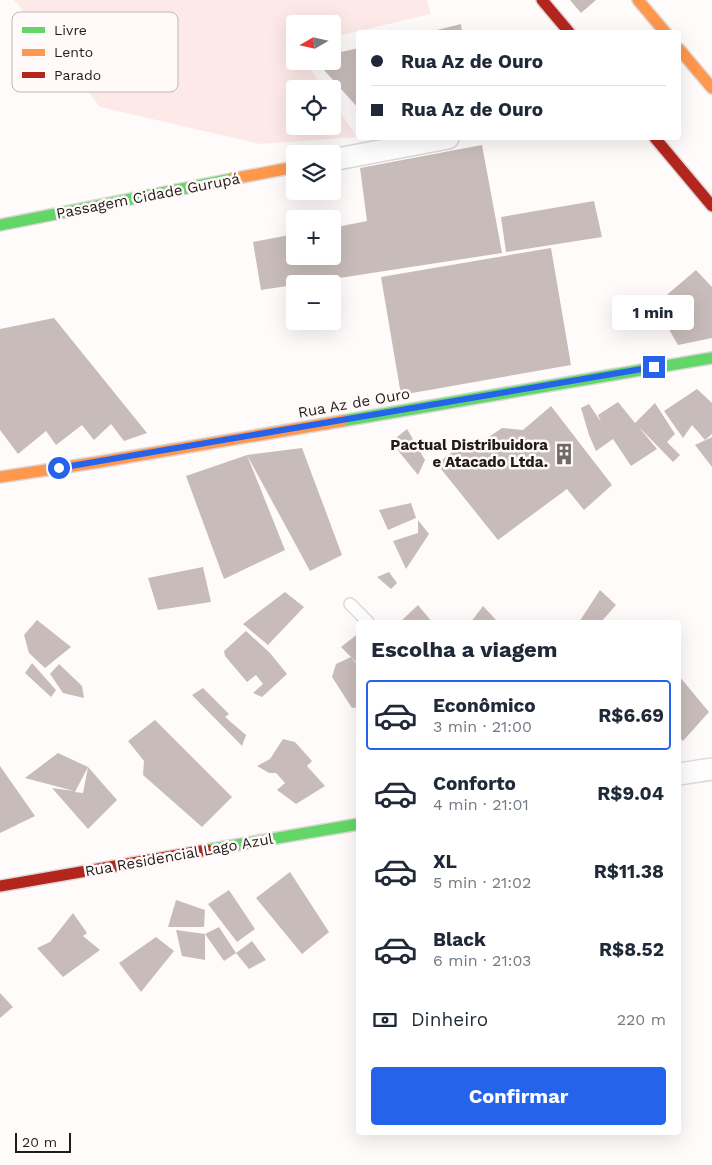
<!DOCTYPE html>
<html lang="pt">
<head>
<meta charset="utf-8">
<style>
	:root { --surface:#fff; --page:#f6f6f7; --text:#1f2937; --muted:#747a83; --line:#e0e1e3; --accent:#2563eb }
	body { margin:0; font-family:"Work Sans",sans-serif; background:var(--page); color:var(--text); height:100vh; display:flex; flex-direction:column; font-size:19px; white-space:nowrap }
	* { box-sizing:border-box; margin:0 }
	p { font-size:16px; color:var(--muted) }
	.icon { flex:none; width:28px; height:28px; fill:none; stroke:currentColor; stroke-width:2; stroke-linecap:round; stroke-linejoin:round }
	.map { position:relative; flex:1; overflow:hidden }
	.details { position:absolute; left:356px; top:620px; width:325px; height:515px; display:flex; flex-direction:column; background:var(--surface); border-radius:5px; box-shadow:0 5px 20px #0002 }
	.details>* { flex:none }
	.guide { position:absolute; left:356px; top:30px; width:325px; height:110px; border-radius:5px; box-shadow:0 5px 20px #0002; display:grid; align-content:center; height:110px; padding:0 15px; background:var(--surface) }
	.needle { width:32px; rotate:261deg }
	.buttons { position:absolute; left:286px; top:15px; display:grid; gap:10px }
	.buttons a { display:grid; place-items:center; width:55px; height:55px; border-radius:5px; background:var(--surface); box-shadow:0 5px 20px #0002; font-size:25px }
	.scale { position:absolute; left:15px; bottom:12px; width:56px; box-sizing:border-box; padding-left:5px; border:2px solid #231b1a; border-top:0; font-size:14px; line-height:18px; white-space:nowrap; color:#231b1a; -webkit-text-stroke:4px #fffaf9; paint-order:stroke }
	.end { position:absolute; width:22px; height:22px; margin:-11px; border:6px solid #2563eb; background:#fff; box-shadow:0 0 0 2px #fff }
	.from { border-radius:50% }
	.bubble { position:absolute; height:35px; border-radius:5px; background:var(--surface); box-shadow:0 5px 20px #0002; font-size:16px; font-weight:700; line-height:35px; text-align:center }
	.guide b { display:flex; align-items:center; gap:18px; height:48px; font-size:19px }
	.guide b+b { border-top:1px solid var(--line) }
	.guide i { width:12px; height:12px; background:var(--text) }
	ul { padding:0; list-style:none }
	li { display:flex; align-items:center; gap:15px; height:70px; margin:0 10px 8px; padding:0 5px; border:2px solid transparent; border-radius:5px }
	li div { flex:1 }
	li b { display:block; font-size:19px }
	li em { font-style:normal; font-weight:700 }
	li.on { border-color:var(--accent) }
	li>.icon { width:45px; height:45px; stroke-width:1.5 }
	h2 { padding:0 15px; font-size:22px; line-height:60px }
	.pay { display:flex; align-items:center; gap:12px; height:55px; padding:0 15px; font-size:19px }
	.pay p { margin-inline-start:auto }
	.cta { display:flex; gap:10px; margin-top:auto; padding:10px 15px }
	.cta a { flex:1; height:58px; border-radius:5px; background:var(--accent); color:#fff; font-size:20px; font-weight:700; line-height:58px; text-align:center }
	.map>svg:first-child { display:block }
	.green { fill:#fdeae8 }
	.building { fill:#c8bcba }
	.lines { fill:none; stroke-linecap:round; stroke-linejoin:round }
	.lane-casing { stroke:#ded8d7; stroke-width:14 }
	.street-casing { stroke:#ded8d7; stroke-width:24 }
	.fast-casing { stroke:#ded8d7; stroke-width:14 }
	.slow-casing { stroke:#ded8d7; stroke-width:14 }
	.jam-casing { stroke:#ded8d7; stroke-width:14 }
	.lane { stroke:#fffefe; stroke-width:11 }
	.street { stroke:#fffefe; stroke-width:21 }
	.fast { stroke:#63d668; stroke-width:11 }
	.slow { stroke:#ff974d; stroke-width:11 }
	.jam { stroke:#b3261e; stroke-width:11 }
	.route { stroke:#2563eb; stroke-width:6 }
	.labels { text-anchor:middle; stroke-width:5; stroke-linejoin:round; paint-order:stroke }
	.street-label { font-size:15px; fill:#231b1a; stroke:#fffaf9 }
	.poi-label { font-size:15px; font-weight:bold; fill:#231b1a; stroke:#fffaf9; text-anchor:end }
	.key { fill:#fffaf9; stroke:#bdb7b6; stroke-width:1 }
	.key-label { font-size:14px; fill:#231b1a }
</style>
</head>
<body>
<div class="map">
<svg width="712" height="1165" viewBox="0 0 712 1165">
	<rect width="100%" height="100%" fill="#fefbfa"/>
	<!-- green -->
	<polygon class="green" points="14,0 427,0 431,14 333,37 332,24 295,24 295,61 305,61 324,89 295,89 295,126 332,126 333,101 357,137 260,144 100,107"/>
	<!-- building -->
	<g class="building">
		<polygon points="570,0 596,0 581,13"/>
		<polygon points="461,24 462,32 429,32"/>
		<polygon points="359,48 359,109 316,61 332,61 332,54"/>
		<polygon points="482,145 502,253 261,290 253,242 295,234 295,256 332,256 332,228 367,221 360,168"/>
		<polygon points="594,201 602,237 506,252 501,217"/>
		<polygon points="551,248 571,365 401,395 381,277"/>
		<polygon points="696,270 712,287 712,338 678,345 655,305"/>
		<polygon points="54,318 147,433 124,441 111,424 94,440 82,425 56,445 46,431 18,454 0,430 0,329"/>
		<polygon points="697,389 712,403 712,434 705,440 692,425 683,438 664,411"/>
		<polygon points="618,402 635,423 655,403 675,434 667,442 680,455 673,462 638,426 657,449 631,466 613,439 596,451 589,435 581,408 589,404 601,422 598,415"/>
		<polygon points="551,406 612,485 584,510 567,489 498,540 437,464 466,441 474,447 502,428 523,430"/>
		<polygon points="407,429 425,460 418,475 391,442"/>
		<polygon points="712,437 712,467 695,445"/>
		<polygon points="302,448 342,555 310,571 247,455"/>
		<polygon points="247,455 285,550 224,579 186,476"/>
		<polygon points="411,503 416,518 388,530 379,510"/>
		<polygon points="418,520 429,534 406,569 393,541 418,533"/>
		<polygon points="203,567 211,602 158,610 148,578"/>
		<polygon points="389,572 397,583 391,589 377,577"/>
		<polygon points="600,590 616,605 601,622 579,622"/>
		<polygon points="285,592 304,607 268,645 243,624"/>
		<polygon points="418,605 432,622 400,622"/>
		<polygon points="483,606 498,622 471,622"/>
		<polygon points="37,620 71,647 45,668 29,653 24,635"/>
		<polygon points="246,631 270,653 287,674 262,697 253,693 263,684 256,675 247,682 225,656 224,651"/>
		<polygon points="359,633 359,665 341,647"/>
		<polygon points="351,657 359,667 359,707 352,708 332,677 336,664"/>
		<polygon points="32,663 56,690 51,697 25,673"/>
		<polygon points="59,664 82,686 84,698 63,693 50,674"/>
		<polygon points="679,676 709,712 683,741 679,737"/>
		<polygon points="203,688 229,714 225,717 246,735 242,746 192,695"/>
		<polygon points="155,720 232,797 202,827 143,775 144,761 128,741"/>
		<polygon points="283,739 295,742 312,761 307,766 325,786 296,804 277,790 285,783 276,773 269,773 257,766 270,759"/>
		<polygon points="58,753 88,767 75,792 83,793 88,767 117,800 88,829 52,788 74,791 25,778"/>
		<polygon points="0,766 35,816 0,833"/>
		<polygon points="290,872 329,932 302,954 256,898"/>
		<polygon points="229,890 255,929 237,942 208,904"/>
		<polygon points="176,900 205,910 204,927 168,927"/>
		<polygon points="73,913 87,933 83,936 100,950 63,977 37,948 50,942"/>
		<polygon points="219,927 236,953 224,961 205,934"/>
		<polygon points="176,930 205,934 205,960 182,956"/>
		<polygon points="156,937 174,951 141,992 119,963"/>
		<polygon points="252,941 266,960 249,969 236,953"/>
		<polygon points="0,993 13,1007 0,1018"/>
	</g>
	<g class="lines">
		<!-- lane casing -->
		<g class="lane-casing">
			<polyline id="lane" points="350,604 368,622"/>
		</g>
		<!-- street casing -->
		<g class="street-casing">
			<g id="street">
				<polyline points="332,160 448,138"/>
				<polyline points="679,774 712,769"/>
			</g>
		</g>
		<!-- fast casing -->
		<g class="fast-casing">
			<g id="fast">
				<polyline points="0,225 232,179"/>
				<polyline points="342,421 712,358"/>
				<polyline points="207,850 359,824"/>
			</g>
		</g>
		<!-- slow casing -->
		<g class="slow-casing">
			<g id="slow">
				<polyline points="638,0 665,32"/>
				<polyline points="679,49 712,88"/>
				<polyline points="232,179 295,167"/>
				<polyline points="0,477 99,462 342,421"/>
			</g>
		</g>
		<!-- jam casing -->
		<g class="jam-casing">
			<g id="jam">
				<polyline points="542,0 569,32"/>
				<polyline points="655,138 712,206"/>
				<polyline points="0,886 207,850"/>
			</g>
		</g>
		<!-- lane -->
		<use href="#lane" class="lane"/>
		<!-- street -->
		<use href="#street" class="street"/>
		<!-- fast -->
		<use href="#fast" class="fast"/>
		<!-- slow -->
		<use href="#slow" class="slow"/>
		<!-- jam -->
		<use href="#jam" class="jam"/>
	</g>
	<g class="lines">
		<!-- route -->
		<polyline class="route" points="59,468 654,367"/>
	</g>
	<!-- icons -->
	<defs>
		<g id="building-bare" transform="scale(1.725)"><path d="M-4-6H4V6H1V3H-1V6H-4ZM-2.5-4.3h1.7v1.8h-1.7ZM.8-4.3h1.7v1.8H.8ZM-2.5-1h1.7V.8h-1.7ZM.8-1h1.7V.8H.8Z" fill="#706968" stroke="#fffaf9" stroke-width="2.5" paint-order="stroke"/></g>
	</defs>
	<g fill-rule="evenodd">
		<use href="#building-bare" x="564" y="454"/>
	</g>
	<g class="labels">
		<!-- street labels -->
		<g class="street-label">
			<text transform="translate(148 196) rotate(-11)" y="5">Passagem Cidade Gurupá</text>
			<text transform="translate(354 403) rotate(-10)" y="5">Rua Az de Ouro</text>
			<text transform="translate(179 855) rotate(-10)" y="5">Rua Residencial Lago Azul</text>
		</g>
		<!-- poi labels -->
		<g class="poi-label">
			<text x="548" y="450">Pactual Distribuidora<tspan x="548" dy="17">e Atacado Ltda.</tspan></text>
		</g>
	</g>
	<!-- legend -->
	<rect x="12" y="12" width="166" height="80" rx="8" class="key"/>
	<rect x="22" y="27" width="23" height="6" fill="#63d668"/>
	<rect x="22" y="49" width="23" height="7" fill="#ff974d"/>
	<rect x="22" y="72" width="23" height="6" fill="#b3261e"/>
	<g class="key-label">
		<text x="54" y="35">Livre</text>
		<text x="54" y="57">Lento</text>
		<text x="54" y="80">Parado</text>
	</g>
</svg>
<div class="buttons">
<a><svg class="needle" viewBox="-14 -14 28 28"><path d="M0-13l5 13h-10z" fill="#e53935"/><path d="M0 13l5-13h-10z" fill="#747a83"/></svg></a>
<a><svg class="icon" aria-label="locate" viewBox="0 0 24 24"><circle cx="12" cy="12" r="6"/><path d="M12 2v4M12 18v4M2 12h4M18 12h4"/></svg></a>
<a><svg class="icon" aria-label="layers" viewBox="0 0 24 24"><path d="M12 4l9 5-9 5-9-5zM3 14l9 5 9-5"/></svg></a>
<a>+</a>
<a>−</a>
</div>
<div class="scale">20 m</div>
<i class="end from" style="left:59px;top:468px"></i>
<i class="end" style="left:654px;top:367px"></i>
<div class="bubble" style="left:612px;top:295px;width:82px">1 min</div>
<div class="guide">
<b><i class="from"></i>Rua Az de Ouro</b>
<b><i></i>Rua Az de Ouro</b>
</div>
<section class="details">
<h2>Escolha a viagem</h2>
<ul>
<li class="on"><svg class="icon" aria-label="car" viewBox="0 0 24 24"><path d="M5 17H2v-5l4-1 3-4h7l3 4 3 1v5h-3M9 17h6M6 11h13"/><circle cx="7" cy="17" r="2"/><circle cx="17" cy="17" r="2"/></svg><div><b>Econômico</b><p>3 min · 21:00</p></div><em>R$6.69</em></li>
<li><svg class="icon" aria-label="car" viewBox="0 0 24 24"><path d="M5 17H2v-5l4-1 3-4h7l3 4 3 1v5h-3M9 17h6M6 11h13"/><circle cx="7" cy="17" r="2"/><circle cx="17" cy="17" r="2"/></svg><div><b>Conforto</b><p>4 min · 21:01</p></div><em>R$9.04</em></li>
<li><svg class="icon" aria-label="car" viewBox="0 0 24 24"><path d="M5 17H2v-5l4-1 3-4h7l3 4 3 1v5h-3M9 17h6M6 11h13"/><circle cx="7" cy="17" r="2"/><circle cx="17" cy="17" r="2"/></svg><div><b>XL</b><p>5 min · 21:02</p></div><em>R$11.38</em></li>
<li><svg class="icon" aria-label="car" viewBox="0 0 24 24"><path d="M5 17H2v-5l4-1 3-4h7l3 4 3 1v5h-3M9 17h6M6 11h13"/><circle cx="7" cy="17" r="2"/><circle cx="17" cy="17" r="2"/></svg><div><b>Black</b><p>6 min · 21:03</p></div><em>R$8.52</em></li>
</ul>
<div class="pay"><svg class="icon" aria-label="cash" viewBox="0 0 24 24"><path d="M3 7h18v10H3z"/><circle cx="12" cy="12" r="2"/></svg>Dinheiro<p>220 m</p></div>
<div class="cta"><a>Confirmar</a></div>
</section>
</div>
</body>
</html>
